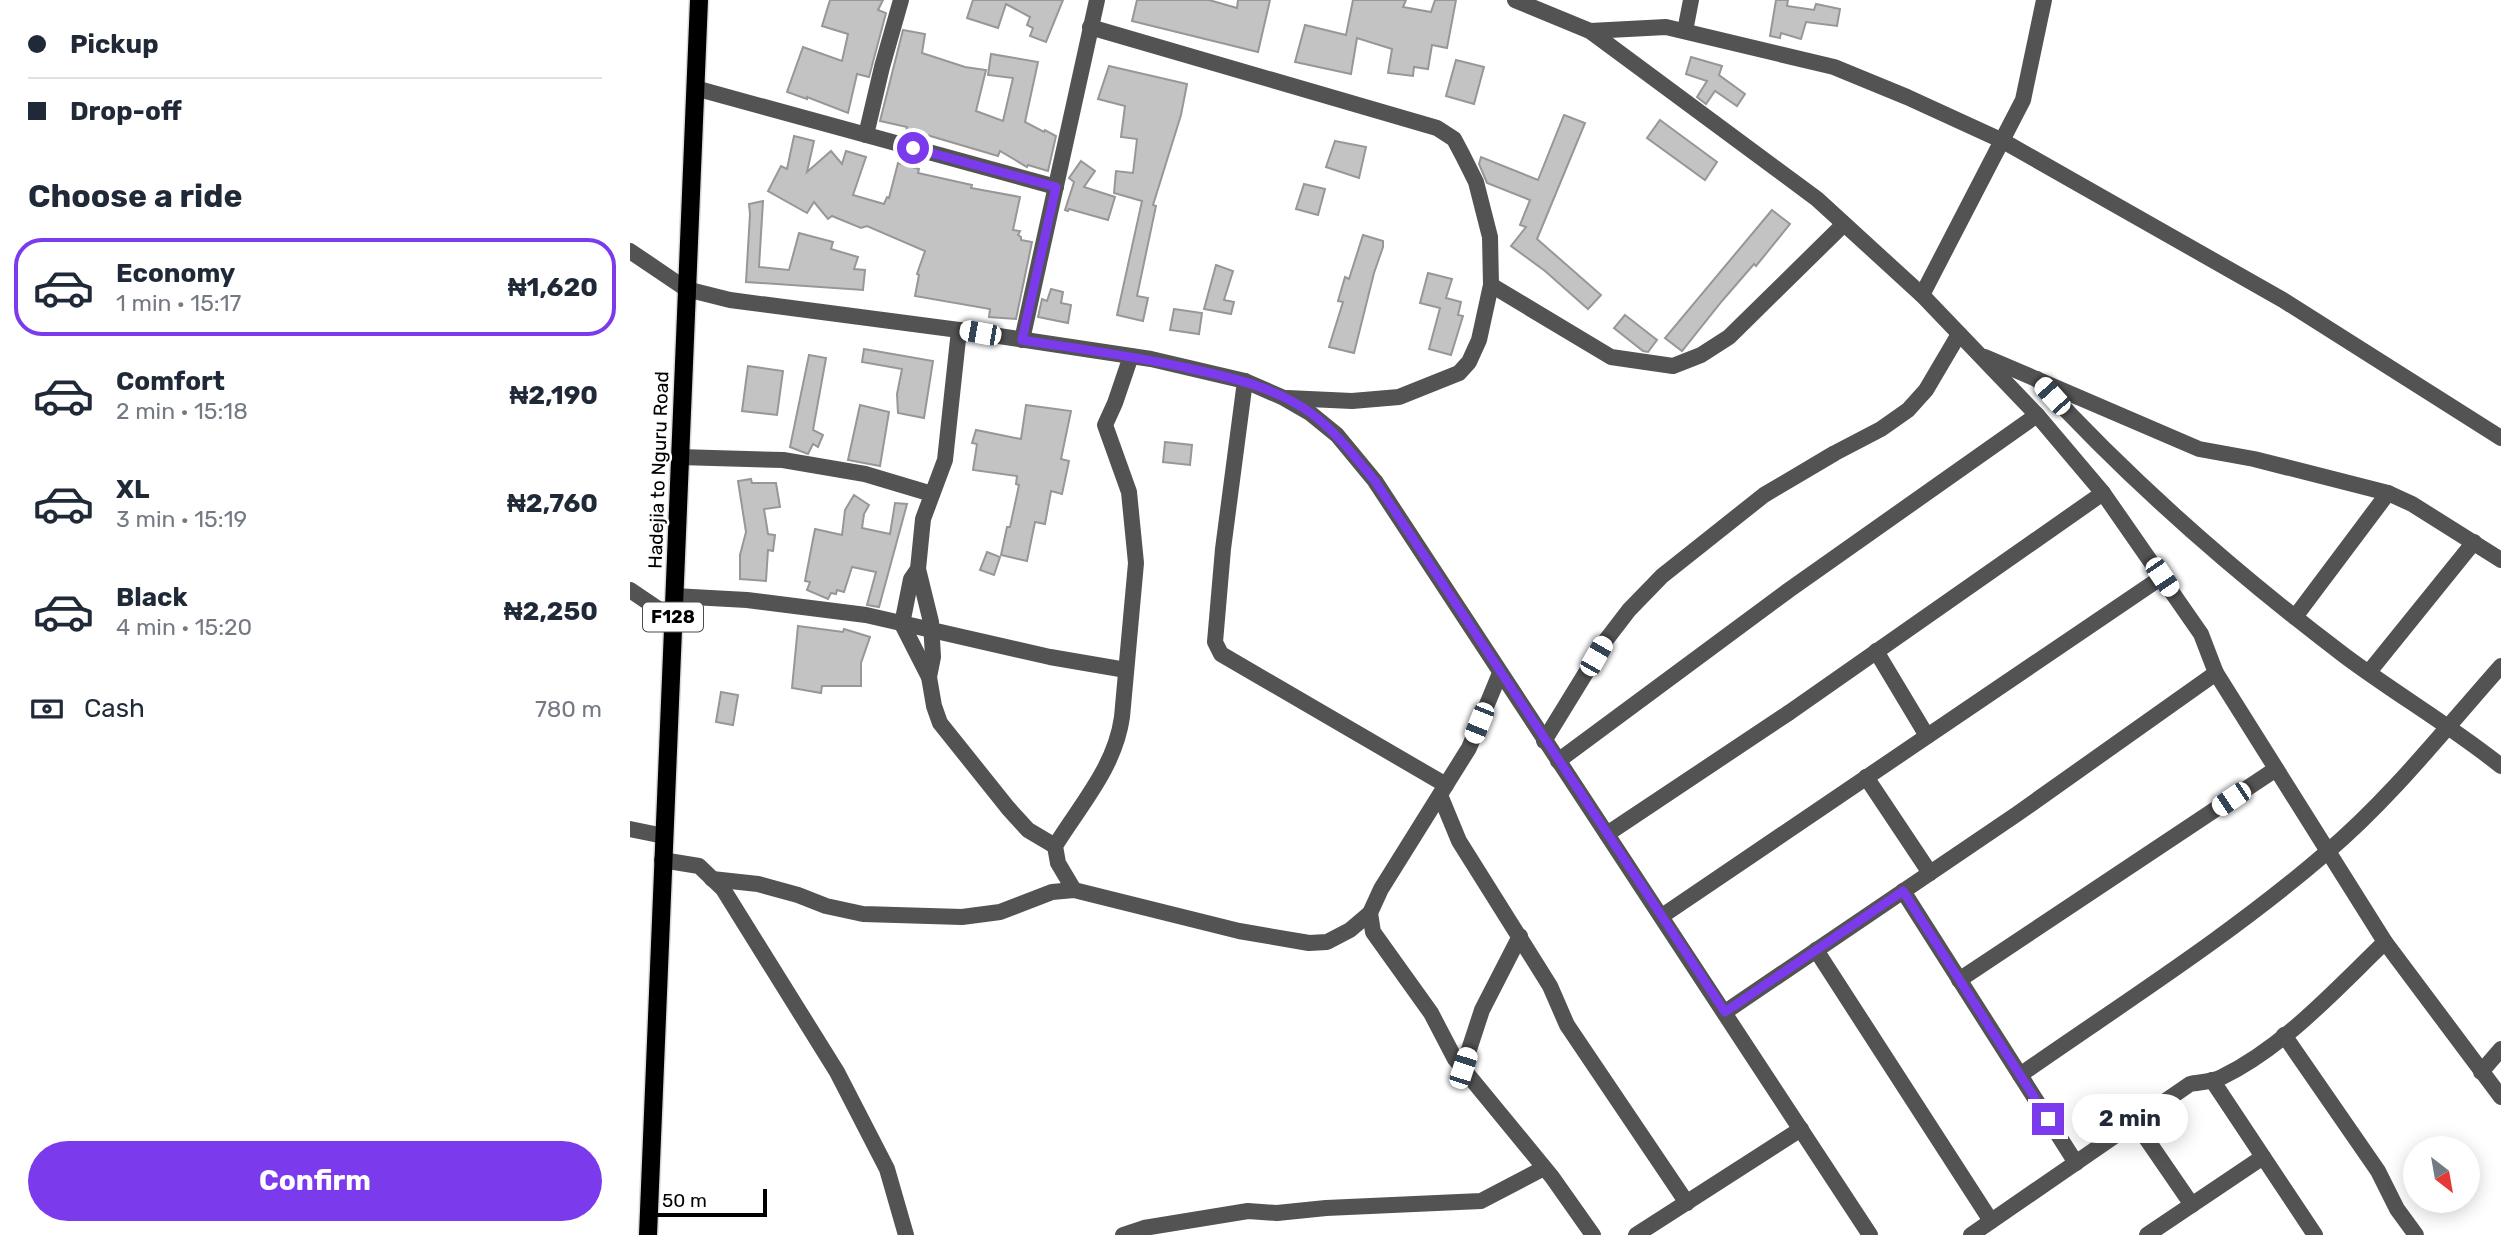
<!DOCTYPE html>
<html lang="en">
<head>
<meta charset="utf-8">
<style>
	:root { --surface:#fff; --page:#f6f6f7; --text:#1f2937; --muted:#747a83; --line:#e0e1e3; --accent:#7c3aed }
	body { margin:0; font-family:Rubik,sans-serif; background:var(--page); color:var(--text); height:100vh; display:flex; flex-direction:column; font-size:26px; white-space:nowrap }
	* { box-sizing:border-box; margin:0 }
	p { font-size:23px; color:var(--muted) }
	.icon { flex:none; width:38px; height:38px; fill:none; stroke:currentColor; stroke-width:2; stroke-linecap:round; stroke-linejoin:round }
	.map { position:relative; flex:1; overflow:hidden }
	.sheet { display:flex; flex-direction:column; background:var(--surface); width:630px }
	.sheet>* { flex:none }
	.hud { display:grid; align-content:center; height:154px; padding:0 28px; background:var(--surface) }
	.needle { width:46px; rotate:149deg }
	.tools { position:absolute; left:1773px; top:1136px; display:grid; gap:14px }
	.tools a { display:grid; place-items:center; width:77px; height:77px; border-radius:50%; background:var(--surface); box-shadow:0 4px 18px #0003; font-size:35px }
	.scale { position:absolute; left:21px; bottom:18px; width:116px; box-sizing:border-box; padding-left:7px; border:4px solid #000; border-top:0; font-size:19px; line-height:24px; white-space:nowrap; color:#000; -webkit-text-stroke:5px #fff; paint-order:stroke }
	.end { position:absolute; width:32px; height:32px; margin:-16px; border:9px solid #7c3aed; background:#fff; box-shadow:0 0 0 4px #fff }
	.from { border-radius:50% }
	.bubble { position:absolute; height:49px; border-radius:24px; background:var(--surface); box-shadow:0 4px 18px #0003; font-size:23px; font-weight:700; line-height:49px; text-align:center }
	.car { position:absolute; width:21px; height:42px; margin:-21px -10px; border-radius:9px; box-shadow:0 0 5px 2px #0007; background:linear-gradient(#fff 24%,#345 0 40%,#fff 0 76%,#345 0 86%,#fff 0) }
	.hud b { display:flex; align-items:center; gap:24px; height:66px; font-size:26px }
	.hud b+b { border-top:2px solid var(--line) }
	.hud i { width:18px; height:18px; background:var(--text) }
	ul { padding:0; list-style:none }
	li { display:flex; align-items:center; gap:21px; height:98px; margin:0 14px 10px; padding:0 14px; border:4px solid transparent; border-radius:28px }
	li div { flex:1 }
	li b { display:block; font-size:26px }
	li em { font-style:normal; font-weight:700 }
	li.current { border-color:var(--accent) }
	li>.icon { width:63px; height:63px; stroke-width:1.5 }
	h2 { padding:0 28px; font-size:32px; line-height:84px }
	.pay { display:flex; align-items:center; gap:18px; height:77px; padding:0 28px; font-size:26px }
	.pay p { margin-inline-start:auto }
	.primary-button { display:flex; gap:14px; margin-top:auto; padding:14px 28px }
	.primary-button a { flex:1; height:80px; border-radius:42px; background:var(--accent); color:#fff; font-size:28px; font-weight:700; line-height:80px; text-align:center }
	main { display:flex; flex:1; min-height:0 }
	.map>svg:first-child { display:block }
	.building { fill:#c3c3c3; stroke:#979797; stroke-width:2 }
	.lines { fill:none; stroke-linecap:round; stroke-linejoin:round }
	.major-casing { stroke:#dbdbdb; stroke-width:21 }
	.minor { stroke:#535353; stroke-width:16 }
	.major { stroke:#000; stroke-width:18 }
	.route { stroke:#7c3aed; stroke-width:9 }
	.labels { text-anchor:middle; stroke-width:5; stroke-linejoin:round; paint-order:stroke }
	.shield { fill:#fff; stroke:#4c4c4c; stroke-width:2 }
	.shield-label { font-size:18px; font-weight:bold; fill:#000 }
	.street-label { font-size:19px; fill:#000; stroke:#fff }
</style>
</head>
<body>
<main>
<section class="sheet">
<div class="hud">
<b><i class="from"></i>Pickup</b>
<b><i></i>Drop-off</b>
</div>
<h2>Choose a ride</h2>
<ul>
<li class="current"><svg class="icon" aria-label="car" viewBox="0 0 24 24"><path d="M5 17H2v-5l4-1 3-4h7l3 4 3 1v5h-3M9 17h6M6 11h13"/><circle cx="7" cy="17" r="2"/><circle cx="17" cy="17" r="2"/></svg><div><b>Economy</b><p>1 min · 15:17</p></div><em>₦1,620</em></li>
<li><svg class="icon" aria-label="car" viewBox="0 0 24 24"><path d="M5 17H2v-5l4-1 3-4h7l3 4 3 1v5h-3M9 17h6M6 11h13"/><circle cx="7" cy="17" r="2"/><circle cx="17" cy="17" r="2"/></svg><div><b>Comfort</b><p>2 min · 15:18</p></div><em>₦2,190</em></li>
<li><svg class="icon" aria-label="car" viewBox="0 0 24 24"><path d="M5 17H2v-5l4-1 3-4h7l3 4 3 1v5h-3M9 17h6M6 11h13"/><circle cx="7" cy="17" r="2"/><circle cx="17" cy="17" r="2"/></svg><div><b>XL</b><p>3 min · 15:19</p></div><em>₦2,760</em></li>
<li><svg class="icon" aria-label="car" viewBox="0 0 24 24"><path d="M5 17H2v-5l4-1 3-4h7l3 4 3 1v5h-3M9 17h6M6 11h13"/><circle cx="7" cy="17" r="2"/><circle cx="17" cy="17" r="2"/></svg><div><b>Black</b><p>4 min · 15:20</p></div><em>₦2,250</em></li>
</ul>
<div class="pay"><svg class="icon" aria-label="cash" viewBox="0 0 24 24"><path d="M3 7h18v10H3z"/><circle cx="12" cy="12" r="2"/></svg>Cash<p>780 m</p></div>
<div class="primary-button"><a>Confirm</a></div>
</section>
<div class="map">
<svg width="1871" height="1235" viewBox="0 0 1871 1235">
	<rect width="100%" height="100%" fill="#fff"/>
	<!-- building -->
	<g class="building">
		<polygon points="200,0 253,0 248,10 256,13 239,77 227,74 218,113 177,97 177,99 157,92 173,47 212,61 218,34 192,26"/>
		<polygon points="343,0 433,0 416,42 400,36 403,28 397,25 400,17 376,4 368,28 337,18"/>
		<polygon points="507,0 579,0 607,8 608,0 640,0 628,52 502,21"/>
		<polygon points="723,0 776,0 773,7 801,12 805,0 826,0 817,48 802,45 798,69 784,67 783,76 758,73 762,49 727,38 721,74 665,62 675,25 716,35"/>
		<polygon points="1146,0 1158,0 1157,6 1184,10 1186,4 1210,9 1207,26 1176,22 1171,39 1151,33 1150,38 1140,36"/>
		<polygon points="273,30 295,34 292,53 335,67 356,70 346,111 373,121 383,78 358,75 361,54 408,62 395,122 414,132 415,130 426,136 418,171 398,165 397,167 370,151 368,156 290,133 289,135 276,131 277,127 250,121"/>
		<polygon points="1061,57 1092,66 1089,75 1115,94 1107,106 1085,91 1076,104 1067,97 1077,81 1056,74"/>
		<polygon points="826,60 854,67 844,104 816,96"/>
		<polygon points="479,66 557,84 551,115 523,205 526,206 507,296 518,298 513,321 487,315 512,201 484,193 486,171 503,173 507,139 491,137 495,106 468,99"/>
		<polygon points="934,115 955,123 907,239 971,295 958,309 915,271 881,246 896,227 890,225 900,200 857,183 849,164 851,157 908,180"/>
		<polygon points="1030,120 1087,162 1075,180 1017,138"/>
		<polygon points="164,136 184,141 177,172 201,151 212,164 216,151 236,157 223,195 254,204 257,197 259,198 268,163 289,169 288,173 342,185 341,188 390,197 383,230 390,231 388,235 391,237 391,240 402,242 386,319 359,317 360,309 285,296 289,275 287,274 295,251 237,226 231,228 202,216 198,219 184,202 177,213 138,191 151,166 157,169"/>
		<polygon points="705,141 736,147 729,178 696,167"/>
		<polygon points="451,161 465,171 454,187 485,197 478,220 439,209 438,211 435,210 444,182 439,178"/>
		<polygon points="674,184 695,189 688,215 666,209"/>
		<polygon points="133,201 129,267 159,270 169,233 203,242 201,249 228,257 224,269 235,270 233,290 116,282 120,214 119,204"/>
		<polygon points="1142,210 1160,224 1126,266 1124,264 1092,301 1052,351 1035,338"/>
		<polygon points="733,235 753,241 753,247 744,273 724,353 699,347 713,302 708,301 715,277 719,279"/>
		<polygon points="586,265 603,271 594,300 604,302 601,314 574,309"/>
		<polygon points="798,273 822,279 816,298 831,302 828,315 833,316 821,355 799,349 810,308 790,303"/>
		<polygon points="421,289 433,292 431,303 441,305 438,323 408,317 412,299 417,301"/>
		<polygon points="544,309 572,313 569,334 540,330"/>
		<polygon points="995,315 1027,340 1018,352 1013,351 984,328"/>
		<polygon points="234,349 303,361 294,418 268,413 267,394 272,369 232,362"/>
		<polygon points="179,355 196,358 183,430 193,435 188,447 183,444 178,454 160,447"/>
		<polygon points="118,366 153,371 147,415 112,411"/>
		<polygon points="230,405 259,412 250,466 218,460"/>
		<polygon points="396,405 441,411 431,459 439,461 432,494 421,491 415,524 405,522 397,561 371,555 377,527 380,527 389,485 386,484 387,476 343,470 347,444 342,443 346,430 391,439"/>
		<polygon points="535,442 562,445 560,465 533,462"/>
		<polygon points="121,479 122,483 146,483 150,507 134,509 138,534 145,535 143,551 138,550 136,581 110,579 110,555 116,532 108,481"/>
		<polygon points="224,495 239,505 234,514 232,528 260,534 265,503 277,504 249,607 237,605 246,572 222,567 214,592 207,590 206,594 201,593 198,599 177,590 180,582 175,581 185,529 212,535 215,510"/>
		<polygon points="357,552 370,557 364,575 350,570"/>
		<polygon points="168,626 213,632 214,629 240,637 231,663 231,686 192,686 191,693 162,688"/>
		<polygon points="91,692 108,695 103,725 86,722"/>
	</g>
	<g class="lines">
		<!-- major casing -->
		<g class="major-casing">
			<polyline id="major" points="18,1235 69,0"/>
		</g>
		<!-- minor -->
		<g class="minor">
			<polyline points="885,0 960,31 1187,199 1292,295 1407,415 1473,493 1571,634 1586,673 1755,942 1871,1097"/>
			<polyline points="460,27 807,128 824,139 833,156 846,182 860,237 861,285 849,340 839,362 829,373 769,397 722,401 657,398"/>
			<polyline points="960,31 1036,27 1204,67 1277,97 1373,141 1653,300 1871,438"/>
			<polyline points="1055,31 1061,0"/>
			<polyline points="65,88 426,187"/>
			<polyline points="236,135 252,67 271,0"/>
			<polyline points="0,251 56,289 100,300 329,330 521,359 615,381 654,398 680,413 707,435 745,481 1240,1235"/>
			<polyline points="861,285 981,357 1043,366 1071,355 1099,337 1214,224"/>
			<polyline points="1292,295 1393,100 1414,0"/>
			<polyline points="392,340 467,0"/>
			<polyline points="1355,357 1569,449 1624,459 1758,493 1782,504 1871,560"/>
			<path d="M1407,379C1501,482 1604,572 1715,656C1766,694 1821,726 1871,766"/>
			<polyline points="615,381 593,549 585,642 591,654 816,785"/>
			<polyline points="49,457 153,460 235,474 302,494"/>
			<polyline points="288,569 281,579 272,624 299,677 304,706 310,723 378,808 398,830 425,846"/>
			<polyline points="0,590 43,619"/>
			<polyline points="44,596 117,600 236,615 420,657 496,670"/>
			<polyline points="1665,617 1758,493"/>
			<polyline points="1246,651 1297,736"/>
			<polyline points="1739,672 1844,542"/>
			<polyline points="299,677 303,657 301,622 288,569 293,519 315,460 329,330"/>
			<polyline points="914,741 976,640 999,610 1032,576 1134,495 1205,453 1251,429 1278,410 1296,390 1329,334"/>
			<polyline points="928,761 1159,590 1407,415"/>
			<polyline points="1236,777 1300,873"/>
			<polyline points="810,795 829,841 920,986 937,1025 1057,1203"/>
			<polyline points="0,829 34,836"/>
			<polyline points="977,834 1160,712 1473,493"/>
			<polyline points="32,860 69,866 93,889 207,1072 257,1169 276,1235"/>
			<polyline points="82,879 128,884 168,895 196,906 233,914 332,917 370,912 422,892 444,890 609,931 679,943 697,942 720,930 740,913 751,889 839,748 870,673"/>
			<path d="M444,890L428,863L425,846C451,804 485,767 492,717L506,563L499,492L475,425L485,403L501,356"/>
			<polyline points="1273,891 1446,1163"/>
			<polyline points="740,913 743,932 801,1013 825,1059 922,1177 963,1235"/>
			<polyline points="1032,916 1532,577"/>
			<polyline points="1186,950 1361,1221"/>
			<polyline points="1329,980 1646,769"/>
			<polyline points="1095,1012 1387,814 1586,673"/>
			<polyline points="1654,1035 1748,1171 1767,1209 1786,1235"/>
			<polyline points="833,1068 852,1010 890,936"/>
			<polyline points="1851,1072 1871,1049"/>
			<path d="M1390,1075C1493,1003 1601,935 1696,853C1761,798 1815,729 1871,666"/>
			<polyline points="1582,1080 1685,1235"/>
			<polyline points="1505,1122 1562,1205"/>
			<polyline points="493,1235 514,1228 618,1211 647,1213 696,1208 851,1201 914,1168"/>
			<polyline points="1006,1235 1171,1129"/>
			<path d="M1341,1235L1560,1084C1570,1082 1583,1082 1592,1077C1655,1046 1705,990 1755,942"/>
			<polyline points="1517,1235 1633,1157"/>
		</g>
		<!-- major -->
		<use href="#major" class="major"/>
	</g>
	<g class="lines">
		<!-- route -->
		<path class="route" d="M283,148L426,187L392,340C449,349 506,356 562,369C604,378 647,388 682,414C707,433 725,457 745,481L1095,1012L1273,891L1418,1119"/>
	</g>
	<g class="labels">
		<!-- shield labels -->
		<rect class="shield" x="13" y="602.5" width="60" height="29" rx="5"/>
		<g class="shield-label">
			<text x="43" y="623">F128</text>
		</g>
		<!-- street labels -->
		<g class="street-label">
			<text transform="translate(28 470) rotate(-88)" y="7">Hadejia to Nguru Road</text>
		</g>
	</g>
</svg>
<div class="tools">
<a><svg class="needle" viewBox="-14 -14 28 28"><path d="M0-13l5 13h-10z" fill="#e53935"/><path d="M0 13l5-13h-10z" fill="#747a83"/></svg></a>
</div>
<div class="scale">50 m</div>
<i class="end from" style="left:283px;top:148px"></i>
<i class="end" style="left:1418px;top:1119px"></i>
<div class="bubble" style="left:1442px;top:1094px;width:116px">2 min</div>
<i class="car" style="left:350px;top:333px;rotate:280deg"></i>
<i class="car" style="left:1422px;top:396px;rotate:318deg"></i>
<i class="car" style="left:1532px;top:577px;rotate:146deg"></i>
<i class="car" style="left:966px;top:656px;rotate:30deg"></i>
<i class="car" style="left:849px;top:723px;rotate:202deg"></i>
<i class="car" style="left:1601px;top:799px;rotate:236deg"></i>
<i class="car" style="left:833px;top:1068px;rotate:18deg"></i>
</div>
</main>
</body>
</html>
